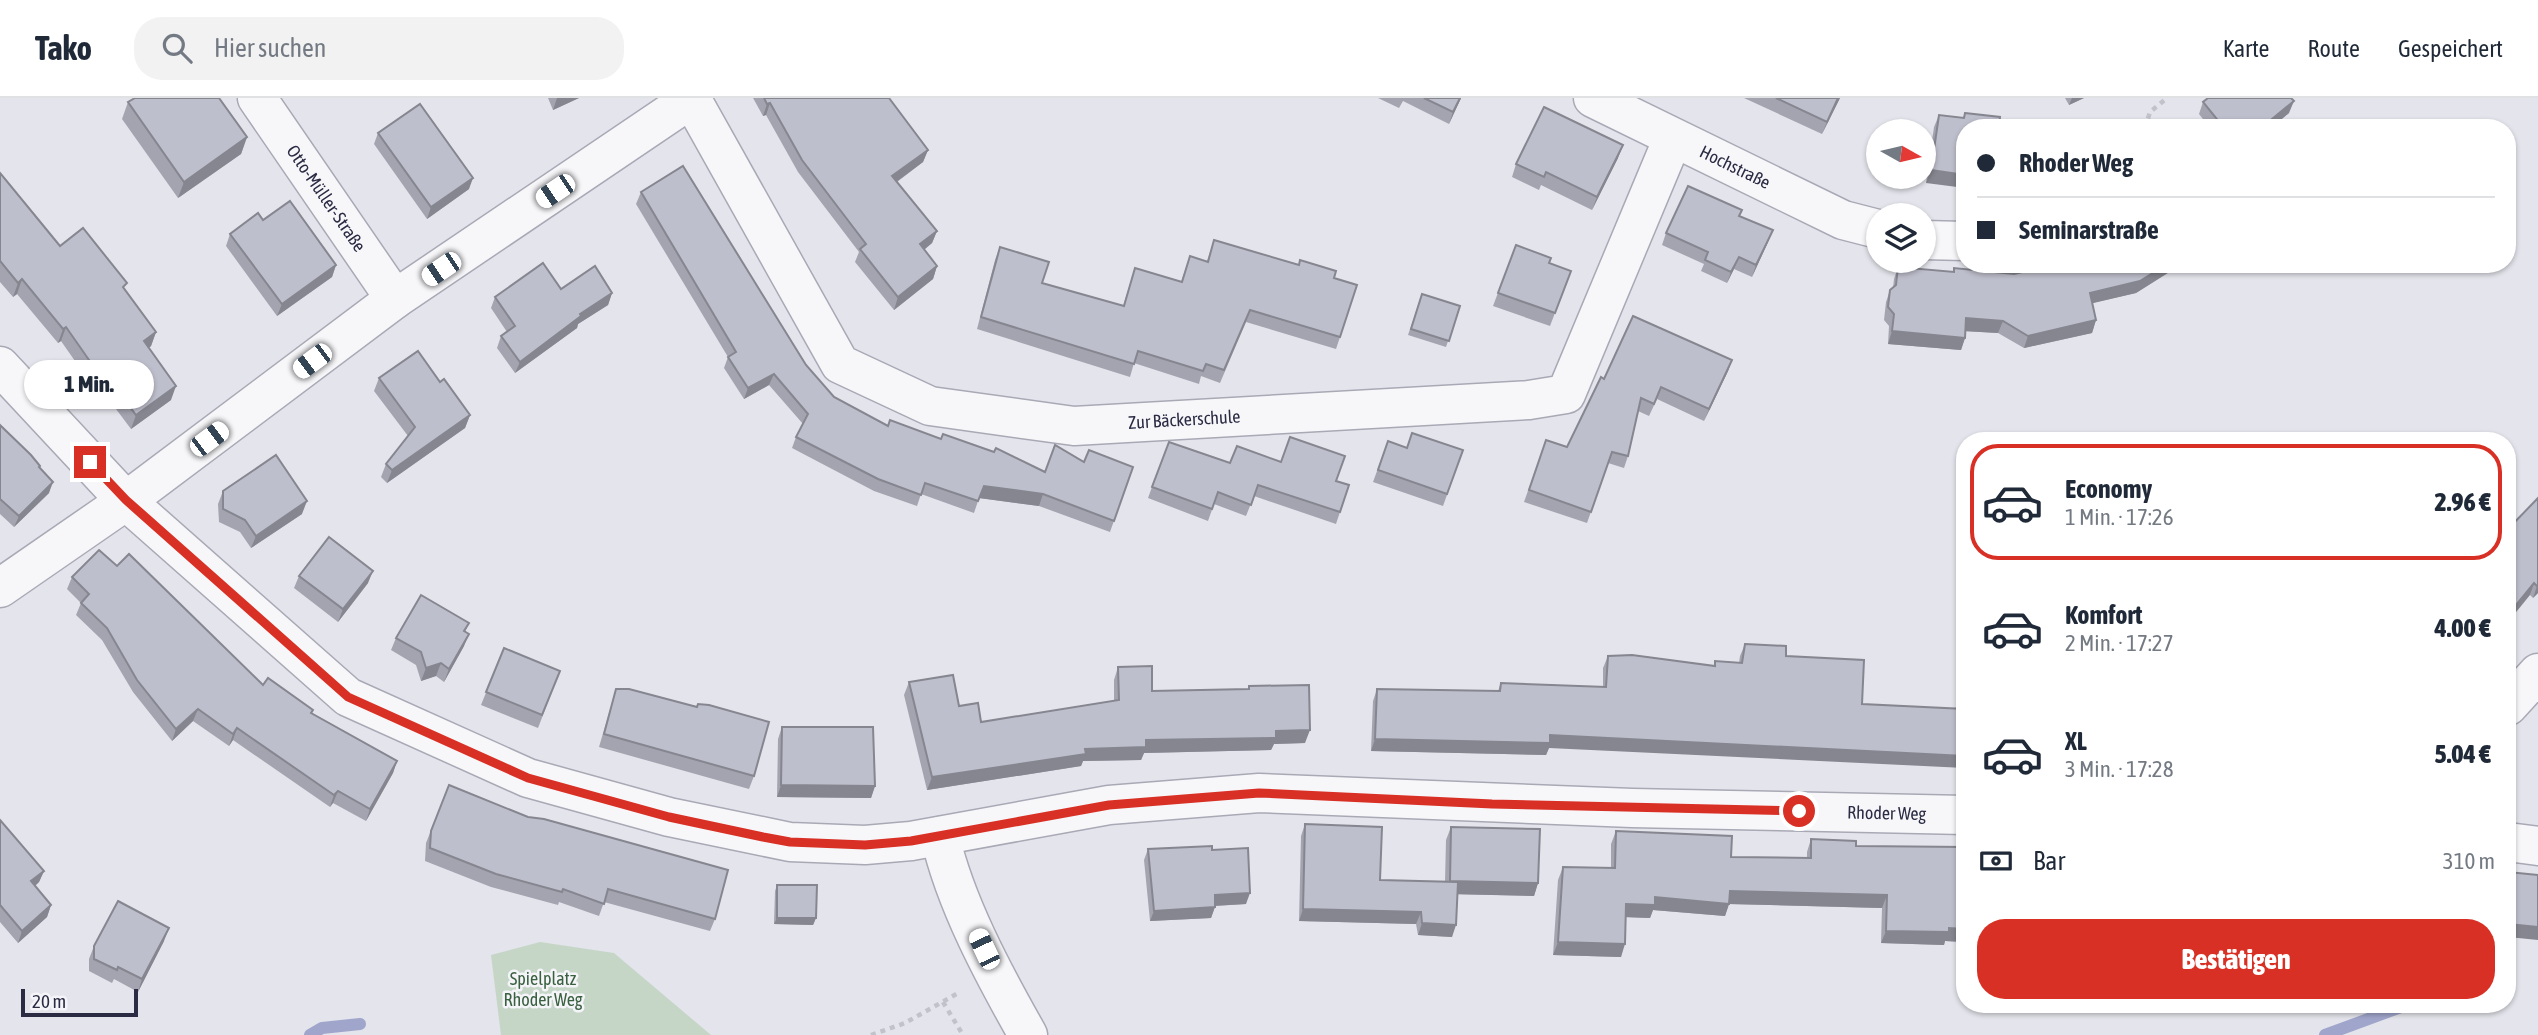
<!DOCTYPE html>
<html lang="de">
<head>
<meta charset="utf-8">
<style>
	:root { --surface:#fff; --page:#f2f2f3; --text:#1f2937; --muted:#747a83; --line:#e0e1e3; --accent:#d93025 }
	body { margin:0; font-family:"Asap Condensed",sans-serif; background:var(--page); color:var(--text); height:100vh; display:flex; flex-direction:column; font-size:26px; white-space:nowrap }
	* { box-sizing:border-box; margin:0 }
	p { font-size:23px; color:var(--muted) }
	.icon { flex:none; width:38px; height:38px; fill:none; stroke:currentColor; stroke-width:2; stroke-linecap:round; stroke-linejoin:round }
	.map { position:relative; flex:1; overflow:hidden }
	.drawer { position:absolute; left:1956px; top:334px; width:560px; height:581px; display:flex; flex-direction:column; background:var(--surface); border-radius:28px; box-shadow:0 2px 5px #0004 }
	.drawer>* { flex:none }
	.guide { position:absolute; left:1956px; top:21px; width:560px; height:154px; border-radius:28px; box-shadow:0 2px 5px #0004; display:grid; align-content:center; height:154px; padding:0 21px; background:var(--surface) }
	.needle { width:46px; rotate:98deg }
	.tools { position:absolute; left:1866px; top:21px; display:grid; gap:14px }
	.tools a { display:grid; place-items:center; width:70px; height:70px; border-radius:50%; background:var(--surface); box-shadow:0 2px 5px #0004; font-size:35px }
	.scale { position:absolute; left:21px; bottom:18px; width:117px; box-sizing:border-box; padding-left:7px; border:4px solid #2b2c44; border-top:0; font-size:19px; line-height:24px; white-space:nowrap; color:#2b2c44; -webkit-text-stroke:5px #f4f4f9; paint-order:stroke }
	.end { position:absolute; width:32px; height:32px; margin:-16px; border:9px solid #d93025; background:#fff; box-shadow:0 0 0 4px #fff }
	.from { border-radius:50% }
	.bubble { position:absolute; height:49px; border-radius:24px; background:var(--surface); box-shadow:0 2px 5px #0004; font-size:23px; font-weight:800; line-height:49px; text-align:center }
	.car { position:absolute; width:21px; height:42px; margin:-21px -10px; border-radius:9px; box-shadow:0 0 5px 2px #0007; background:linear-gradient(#fff 24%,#345 0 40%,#fff 0 76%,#345 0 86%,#fff 0) }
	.guide b { display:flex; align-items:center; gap:24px; height:66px; font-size:26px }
	.guide b+b { border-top:2px solid var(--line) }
	.guide i { width:18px; height:18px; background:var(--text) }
	ul { padding:12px 0 0; list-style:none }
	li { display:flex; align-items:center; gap:21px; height:116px; margin:0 14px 10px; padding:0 7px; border:4px solid transparent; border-radius:28px }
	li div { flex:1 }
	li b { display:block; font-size:26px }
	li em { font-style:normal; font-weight:800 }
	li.on { border-color:var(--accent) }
	li>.icon { width:63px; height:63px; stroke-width:1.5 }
	.pay { display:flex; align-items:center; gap:18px; height:77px; padding:0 21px; font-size:26px }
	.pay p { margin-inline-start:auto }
	.button { display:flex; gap:14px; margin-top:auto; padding:14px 21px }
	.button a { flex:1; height:80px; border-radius:28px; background:var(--accent); color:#fff; font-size:28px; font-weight:800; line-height:80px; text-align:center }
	header { display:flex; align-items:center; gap:42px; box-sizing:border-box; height:98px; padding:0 35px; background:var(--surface); border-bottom:2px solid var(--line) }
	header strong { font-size:33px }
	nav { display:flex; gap:38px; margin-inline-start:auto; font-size:24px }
	.search { width:490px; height:63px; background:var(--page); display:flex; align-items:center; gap:18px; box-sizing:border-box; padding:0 24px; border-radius:28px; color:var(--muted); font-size:26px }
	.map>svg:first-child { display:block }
	.park { fill:#c5d6c7 }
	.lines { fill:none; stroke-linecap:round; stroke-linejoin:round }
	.stream { stroke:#a0a6cb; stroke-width:12 }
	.minor-casing { stroke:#a9a9b6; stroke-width:41 }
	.path { stroke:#c2c2cb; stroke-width:4.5; stroke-dasharray:5 5; stroke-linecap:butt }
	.minor { stroke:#f7f7fa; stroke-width:38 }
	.wall { fill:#a3a4af }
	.shaded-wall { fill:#85868f }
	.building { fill:#bebfcc; stroke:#85868f; stroke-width:2 }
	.route { stroke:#d93025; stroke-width:9 }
	.labels { text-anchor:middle; stroke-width:5; stroke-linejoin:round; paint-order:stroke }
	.street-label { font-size:18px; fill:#2b2c44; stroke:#f4f4f9 }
	.park-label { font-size:18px; fill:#39603f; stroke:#f4f4f9 }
</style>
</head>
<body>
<header>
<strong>Tako</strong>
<div class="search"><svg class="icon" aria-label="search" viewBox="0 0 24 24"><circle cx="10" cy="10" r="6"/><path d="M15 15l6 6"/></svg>Hier suchen</div>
<nav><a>Karte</a><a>Route</a><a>Gespeichert</a></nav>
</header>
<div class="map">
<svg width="2538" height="937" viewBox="0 0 2538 937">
	<rect width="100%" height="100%" fill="#e4e4ec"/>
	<!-- park -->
	<polygon class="park" points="540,844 614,855 711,937 501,937 491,857"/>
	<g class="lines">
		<!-- stream -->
		<g class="stream">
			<polyline points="310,937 322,930 360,926"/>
			<polyline points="2325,937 2409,906"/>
		</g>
		<!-- minor casing -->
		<g class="minor-casing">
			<g id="minor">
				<path id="s1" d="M257,0L395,201"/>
				<path id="s2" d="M691,0L840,266L930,308L1074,328L1529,302L1566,296L1673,40"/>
				<path id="s3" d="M1593,0L1843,122L1878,131"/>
				<polyline points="1923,142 1965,143"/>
				<path id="s4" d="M0,268L126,403L348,599L528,680L669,719L790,744L865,747L911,743L1109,707L1259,695L1632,710L1965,717"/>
				<polyline points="0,490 126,403 395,201 691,1"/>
				<polyline points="2508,608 2538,575"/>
				<path d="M940,738C955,805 994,877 1028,937"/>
				<polyline points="2508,744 2538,748"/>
			</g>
		</g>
		<!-- path -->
		<g class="path">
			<polyline points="2145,30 2150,14 2167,0"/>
			<polyline points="943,904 963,937"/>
			<polyline points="871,937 905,925 960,894"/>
		</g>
		<!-- minor -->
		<use href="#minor" class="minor"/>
	</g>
	<!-- wall -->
	<g class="wall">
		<polygon points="548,0 579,0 553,12"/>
		<polygon points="753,0 889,0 928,52 923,64 897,84 937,133 932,145 924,152 937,168 933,181 894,212 855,164 859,154 798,74 766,17 763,18"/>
		<polygon points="1378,0 1461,0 1449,26 1403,3 1399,10"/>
		<polygon points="1744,0 1840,0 1822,36"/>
		<polygon points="2065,0 2084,0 2069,7"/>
		<polygon points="128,4 247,39 241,56 178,100 122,21"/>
		<polygon points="2203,4 2289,15 2271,30 2210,30 2199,16"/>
		<polygon points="1965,15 2000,19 1926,85 1934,29 1939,17 1963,20"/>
		<polygon points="378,35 469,91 427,121 374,46"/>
		<polygon points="1618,60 1592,112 1541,87 1539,92 1512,79 1516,66"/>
		<polygon points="0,75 60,148 125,192 156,234 151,248 149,250 171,302 131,331 110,303 105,306 61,243 58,245 17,196 13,199 0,184"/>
		<polygon points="641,94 806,267 834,299 888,328 941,341 1045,374 1084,364 1133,369 1110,434 1039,408 979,400 974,415 921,396 917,408 874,393 792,350 796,339 803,326 769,287 744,301 724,270 728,259 636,106"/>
		<polygon points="1740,118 1768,144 1752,179 1734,171 1727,185 1701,173 1704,166 1662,147 1666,135"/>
		<polygon points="263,122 336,167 332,179 277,218 226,148 230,136"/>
		<polygon points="1214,142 1334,180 1340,239 1336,251 1246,224 1220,285 1201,278 1199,286 1134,265 1130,279 977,231 995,162 1000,149 1042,185 1123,208 1135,170 1181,184 1190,158 1207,163"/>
		<polygon points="1516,147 1549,165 1571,173 1550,228 1493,208"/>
		<polygon points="2055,166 2182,166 2136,195 2092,205 2096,222 2092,235 2024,250 1998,235 1965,233 1965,240 1961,252 1888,246 1889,228 1884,222 1886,204 1890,192 1893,190 1894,181 1898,169 1953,174 1954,170 2014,176"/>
		<polygon points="561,191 612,195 608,207 578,226 577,230 515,275 497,250 501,238 507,234 491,210 495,199"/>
		<polygon points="1422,196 1460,208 1446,249 1408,237"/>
		<polygon points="1732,262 1728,273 1704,323 1657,301 1649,318 1638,313 1628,358 1624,370 1608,365 1587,425 1524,404 1546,342 1567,349 1604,281"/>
		<polygon points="379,280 440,284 470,317 465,330 387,385 381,379 386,366 408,338 374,293"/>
		<polygon points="0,327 40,368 39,370 49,395 14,429 0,416"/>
		<polygon points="1388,343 1407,350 1463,352 1443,408 1373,384"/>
		<polygon points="1230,365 1336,383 1349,387 1336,426 1254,398 1246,418 1214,406 1208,423 1148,400 1152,389"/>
		<polygon points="223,393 302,416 251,450 240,434 219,424 218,406"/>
		<polygon points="2538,400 2538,495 2533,500 2530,497"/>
		<polygon points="117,468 263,587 313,612 312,615 397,663 393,675 366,723 333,705 330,709 233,642 229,648 193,623 172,643 133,594 102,542 76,517 81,505 67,491 72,479"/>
		<polygon points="299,478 368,485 338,524 294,490"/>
		<polygon points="469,525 465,534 464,548 444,584 436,578 421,583 416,567 391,552 396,540"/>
		<polygon points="1745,546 1786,548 1549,650 1546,657 1371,653 1373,603 1377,591 1498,593 1501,585 1603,589 1603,570 1608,558 1714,568 1715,563 1739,565 1740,558"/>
		<polygon points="504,550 560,573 538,630 481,607"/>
		<polygon points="1118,569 1152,593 1248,591 1249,588 1305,645 1274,646 1271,652 1144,655 1141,662 1083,663 1081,668 927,692 904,597 909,584 959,608 981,624 1114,603 1114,582"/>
		<polygon points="616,591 754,678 749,691 599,649"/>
		<polygon points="782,629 875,688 871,700 777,699 778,641"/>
		<polygon points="449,687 715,821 710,833 604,804 599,818 559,804 558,807 491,789 425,763 426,745"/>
		<polygon points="0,722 44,773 39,784 35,788 51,807 47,819 18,845 0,824"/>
		<polygon points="1305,726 1380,782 1445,784 1446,742 1451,729 1538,785 1534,798 1457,796 1452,839 1418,837 1416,826 1299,823 1301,738"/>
		<polygon points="1616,733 1731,759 1807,760 1807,754 1811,741 1856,748 1965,749 1965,844 1945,843 1944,847 1881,845 1882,810 1729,806 1725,818 1653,812 1650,820 1626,819 1621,859 1553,857 1558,782 1563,769 1611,770 1611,746"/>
		<polygon points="1148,751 1212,752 1246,806 1215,808 1211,820 1150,823 1144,762"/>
		<polygon points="777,787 816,820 813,827 774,826 775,793"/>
		<polygon points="164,843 138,894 114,881 112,885 89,873 89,861 94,848"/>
	</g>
	<!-- shaded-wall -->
	<g class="shaded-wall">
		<polygon points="557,0 579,0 553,12"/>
		<polygon points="1460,0 1461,0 1449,26 1453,14"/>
		<polygon points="1838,0 1840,0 1822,36 1827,24"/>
		<polygon points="2072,0 2084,0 2069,7"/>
		<polygon points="2294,3 2289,15 2271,30 2261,30"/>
		<polygon points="770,5 766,17 763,18 767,6"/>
		<polygon points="247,39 241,56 178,100 184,84"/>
		<polygon points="1623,47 1618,60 1592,112 1597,99"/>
		<polygon points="928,52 923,64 888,90 892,78"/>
		<polygon points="1931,72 1965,77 1965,90 1926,85"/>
		<polygon points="473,80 469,91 427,121 431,109"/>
		<polygon points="1773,132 1768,144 1752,179 1756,167"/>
		<polygon points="937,133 932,145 915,159 920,146"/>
		<polygon points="1739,159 1734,171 1727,185 1731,174"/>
		<polygon points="2167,166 2182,166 2136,195 2085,207 2090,195"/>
		<polygon points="336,167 332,179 277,218 282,206"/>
		<polygon points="937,168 933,181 894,212 898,199"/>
		<polygon points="22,181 17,196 13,199 18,185"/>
		<polygon points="612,195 608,207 578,226 577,230 515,275 520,264 580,216"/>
		<polygon points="1966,220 2003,223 1998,235 1962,233"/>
		<polygon points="2096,222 2092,235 2024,250 2028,238"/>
		<polygon points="66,229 61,243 58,245 63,231"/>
		<polygon points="1892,233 1965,240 1961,252 1888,246"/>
		<polygon points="156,234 151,248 138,257 144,243"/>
		<polygon points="1732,262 1728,273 1704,323 1709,311"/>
		<polygon points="774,276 769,287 744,301 748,290"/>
		<polygon points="176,288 171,302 131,331 136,317"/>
		<polygon points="115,289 110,303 105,306 110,292"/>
		<polygon points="470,317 465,330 387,385 392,372"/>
		<polygon points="53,384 49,395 14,429 19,418"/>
		<polygon points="984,388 1043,396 1039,408 979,400"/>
		<polygon points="307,403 302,416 251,450 256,438"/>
		<polygon points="373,473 368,485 338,524 343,511"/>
		<polygon points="2534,485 2530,497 2508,524 2508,517"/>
		<polygon points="2537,488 2538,488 2538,495 2533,500"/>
		<polygon points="469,536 464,548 444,584 449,571"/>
		<polygon points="441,565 436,578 421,583 426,570"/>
		<polygon points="198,611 193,623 172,643 176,631"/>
		<polygon points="237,630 233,642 229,648 233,636"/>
		<polygon points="1310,632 1305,645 1274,646 1271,652 1144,655 1141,662 1083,663 1081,668 927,692 932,679 1085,651 1146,642 1276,633"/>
		<polygon points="1550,637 1965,658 1965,670 1549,650 1546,657 1371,653 1375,641"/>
		<polygon points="397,663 393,675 366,723 370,711"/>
		<polygon points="781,687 875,688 871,700 777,699"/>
		<polygon points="338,693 333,705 330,709 334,697"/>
		<polygon points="44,773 39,784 27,795 31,783"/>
		<polygon points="1450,783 1538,785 1534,798 1445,796"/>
		<polygon points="1730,793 1887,797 1882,810 1729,806 1725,818 1653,812 1650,820 1622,819 1626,806 1655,799"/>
		<polygon points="1250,795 1246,806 1211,808 1215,797"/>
		<polygon points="51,807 47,819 18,845 22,833"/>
		<polygon points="1215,809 1211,820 1150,823 1154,813"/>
		<polygon points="1303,811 1421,814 1416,826 1299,823"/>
		<polygon points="777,820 816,820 813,827 774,826"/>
		<polygon points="1422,825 1456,827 1452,839 1418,837"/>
		<polygon points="2508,826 2538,829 2538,842 2508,839"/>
		<polygon points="169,830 164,843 138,894 142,881"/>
		<polygon points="1949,830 1965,831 1965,844 1945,843 1944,847 1881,845 1886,833"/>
		<polygon points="1558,844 1625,846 1621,859 1553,857"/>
	</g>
	<!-- building -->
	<g class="building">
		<polygon points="135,0 219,0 247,39 184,84 128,4"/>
		<polygon points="764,0 889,0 928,52 892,78 937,133 920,146 937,168 898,199 860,151 866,146 802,62 770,5 767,6"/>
		<polygon points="1424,0 1460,0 1453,14"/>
		<polygon points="1776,0 1838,0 1827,24"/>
		<polygon points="2208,0 2291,0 2294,3 2261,30 2224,30 2203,4"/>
		<polygon points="420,6 473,80 431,109 378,35"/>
		<polygon points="1544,9 1623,47 1597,99 1546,74 1544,79 1516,66"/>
		<polygon points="1965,15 2000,19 1999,30 1965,30 1965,77 1931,72 1939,17 1964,20"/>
		<polygon points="683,68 806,267 834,299 888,328 890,322 941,341 943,336 994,354 996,350 1045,374 1055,347 1084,364 1089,352 1133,369 1114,423 1043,396 984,388 978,403 925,385 921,397 878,381 796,339 808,316 774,276 748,290 728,259 736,254 641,94"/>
		<polygon points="0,75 60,148 83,130 127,185 123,189 156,234 144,243 176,288 136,317 115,289 110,292 66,229 63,231 22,181 18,185 0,163"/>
		<polygon points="1688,88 1742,112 1739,118 1773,132 1756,167 1739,159 1731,174 1705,162 1708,154 1666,135"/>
		<polygon points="290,103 336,167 282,206 230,136 258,115 263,122"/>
		<polygon points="1214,142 1299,167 1300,162 1336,173 1334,180 1357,187 1340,239 1250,212 1224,272 1206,266 1203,273 1138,253 1134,266 981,219 1000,149 1049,164 1042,185 1124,208 1135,170 1182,184 1190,158 1208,164"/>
		<polygon points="1516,147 1551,160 1549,165 1571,173 1555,215 1498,195"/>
		<polygon points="543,165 561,191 595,168 612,195 580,216 581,218 520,264 501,238 515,228 495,199"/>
		<polygon points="2055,166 2167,166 2140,183 2090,195 2096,222 2028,238 2003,223 1966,220 1965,240 1892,233 1894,216 1888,209 1890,192 1896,187 1898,169 1954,174 1954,170 2014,176"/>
		<polygon points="1422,196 1460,208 1449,243 1411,231"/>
		<polygon points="1633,218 1732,262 1709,311 1661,289 1654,306 1641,300 1628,358 1612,354 1591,414 1529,392 1546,342 1567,349 1601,279 1604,281"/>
		<polygon points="418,253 440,284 444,281 470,317 392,372 386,366 415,329 379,280"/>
		<polygon points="0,327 31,357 40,368 39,369 53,384 19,418 0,401"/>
		<polygon points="1412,335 1463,352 1447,396 1378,372 1388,343 1407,350"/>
		<polygon points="1290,339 1345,358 1336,383 1349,387 1340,414 1258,387 1251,407 1218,394 1212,411 1152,389 1169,344 1230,365 1237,348 1281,364"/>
		<polygon points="276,357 307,403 256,438 245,422 223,411 223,393"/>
		<polygon points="2538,400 2538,488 2537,488 2534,485 2508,517 2508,431"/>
		<polygon points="329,439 373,473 343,511 299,478"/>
		<polygon points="99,452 117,468 129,456 263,587 268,580 313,612 311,615 397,663 370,711 338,693 334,697 237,630 233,636 198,611 176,631 137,582 107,530 81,505 89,496 72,479"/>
		<polygon points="421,497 469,525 464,533 469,536 449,571 441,565 426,570 421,554 396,540"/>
		<polygon points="1745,546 1786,548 1786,558 1864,562 1862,606 1965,611 1965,658 1550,637 1550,645 1375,641 1377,591 1500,593 1501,585 1606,589 1608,558 1632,557 1715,568 1715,563 1742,565"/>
		<polygon points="504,550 560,573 542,617 486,594"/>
		<polygon points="1152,568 1152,593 1249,591 1249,588 1309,587 1310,632 1276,633 1276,640 1146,642 1146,649 1085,651 1086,656 932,679 909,584 953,577 959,608 978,605 981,624 1119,602 1118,569"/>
		<polygon points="616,591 629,591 697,609 698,606 709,607 769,624 754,678 604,636"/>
		<polygon points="782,629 873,629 875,688 781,687"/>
		<polygon points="449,687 528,719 544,721 728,772 715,821 608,791 604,806 563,791 562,794 496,776 430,750 431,733"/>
		<polygon points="0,722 44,773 31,783 51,807 22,833 0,807"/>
		<polygon points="1305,726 1382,729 1380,782 1458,784 1456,827 1422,825 1421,814 1303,811"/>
		<polygon points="1451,729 1540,731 1538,785 1450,783"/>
		<polygon points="1616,733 1732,738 1731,759 1811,760 1811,741 1856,743 1856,748 1965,749 1965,831 1949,830 1949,834 1886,833 1887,797 1730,793 1729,806 1655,799 1655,807 1626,806 1625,846 1558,844 1563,769 1615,770"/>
		<polygon points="1212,748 1212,752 1248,750 1250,795 1215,797 1215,809 1154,813 1148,751"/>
		<polygon points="2508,774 2538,777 2538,829 2508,826"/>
		<polygon points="777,787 817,787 816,820 777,820"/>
		<polygon points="118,803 169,830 142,881 118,869 117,872 94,861 94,848"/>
	</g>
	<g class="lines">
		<!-- route -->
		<polyline class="route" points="90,364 126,402 348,599 528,680 669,719 763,739 790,744 865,747 911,743 1109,707 1259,695 1492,706 1799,713"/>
	</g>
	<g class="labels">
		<!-- street labels -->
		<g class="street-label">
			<text dy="6" stroke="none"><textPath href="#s3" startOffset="158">Hochstraße</textPath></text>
			<text dy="6" stroke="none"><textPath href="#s1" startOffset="122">Otto-Müller-Straße</textPath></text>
			<text dy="6" stroke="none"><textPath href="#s2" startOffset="660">Zur Bäckerschule</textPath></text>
			<text dy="6" stroke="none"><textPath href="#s4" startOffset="2049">Rhoder Weg</textPath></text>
		</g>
		<!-- park labels -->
		<g class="park-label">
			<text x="543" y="887">Spielplatz<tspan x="543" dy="21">Rhoder Weg</tspan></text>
		</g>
	</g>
</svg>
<div class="tools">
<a><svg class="needle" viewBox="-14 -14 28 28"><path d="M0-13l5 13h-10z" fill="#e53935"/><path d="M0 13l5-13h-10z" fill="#747a83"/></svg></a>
<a><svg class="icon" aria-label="layers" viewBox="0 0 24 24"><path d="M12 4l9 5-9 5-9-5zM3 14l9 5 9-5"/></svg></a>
</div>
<div class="scale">20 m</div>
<i class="end from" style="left:1799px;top:713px"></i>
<i class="end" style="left:90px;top:364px"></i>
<div class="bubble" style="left:24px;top:262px;width:130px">1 Min.</div>
<i class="car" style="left:555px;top:93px;rotate:236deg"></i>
<i class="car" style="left:441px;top:171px;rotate:236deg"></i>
<i class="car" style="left:312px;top:263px;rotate:233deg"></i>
<i class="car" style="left:209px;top:341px;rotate:53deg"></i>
<i class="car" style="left:984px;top:851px;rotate:335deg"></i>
<div class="guide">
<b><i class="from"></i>Rhoder Weg</b>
<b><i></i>Seminarstraße</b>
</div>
<section class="drawer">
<ul>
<li class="on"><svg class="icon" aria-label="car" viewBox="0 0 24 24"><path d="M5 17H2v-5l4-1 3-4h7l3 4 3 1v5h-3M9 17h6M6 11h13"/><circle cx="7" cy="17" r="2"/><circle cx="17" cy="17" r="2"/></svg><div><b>Economy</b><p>1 Min. · 17:26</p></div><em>2.96 €</em></li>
<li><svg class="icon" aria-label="car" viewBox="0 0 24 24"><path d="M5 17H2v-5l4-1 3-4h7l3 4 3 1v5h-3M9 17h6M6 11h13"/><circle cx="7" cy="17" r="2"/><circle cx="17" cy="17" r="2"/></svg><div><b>Komfort</b><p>2 Min. · 17:27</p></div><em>4.00 €</em></li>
<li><svg class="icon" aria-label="car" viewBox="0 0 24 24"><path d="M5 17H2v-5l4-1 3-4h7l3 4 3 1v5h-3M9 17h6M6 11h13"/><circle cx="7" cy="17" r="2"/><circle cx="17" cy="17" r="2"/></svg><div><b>XL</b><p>3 Min. · 17:28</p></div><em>5.04 €</em></li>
</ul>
<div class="pay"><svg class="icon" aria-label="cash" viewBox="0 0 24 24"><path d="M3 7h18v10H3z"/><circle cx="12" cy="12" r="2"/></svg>Bar<p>310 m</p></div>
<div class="button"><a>Bestätigen</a></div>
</section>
</div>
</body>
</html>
